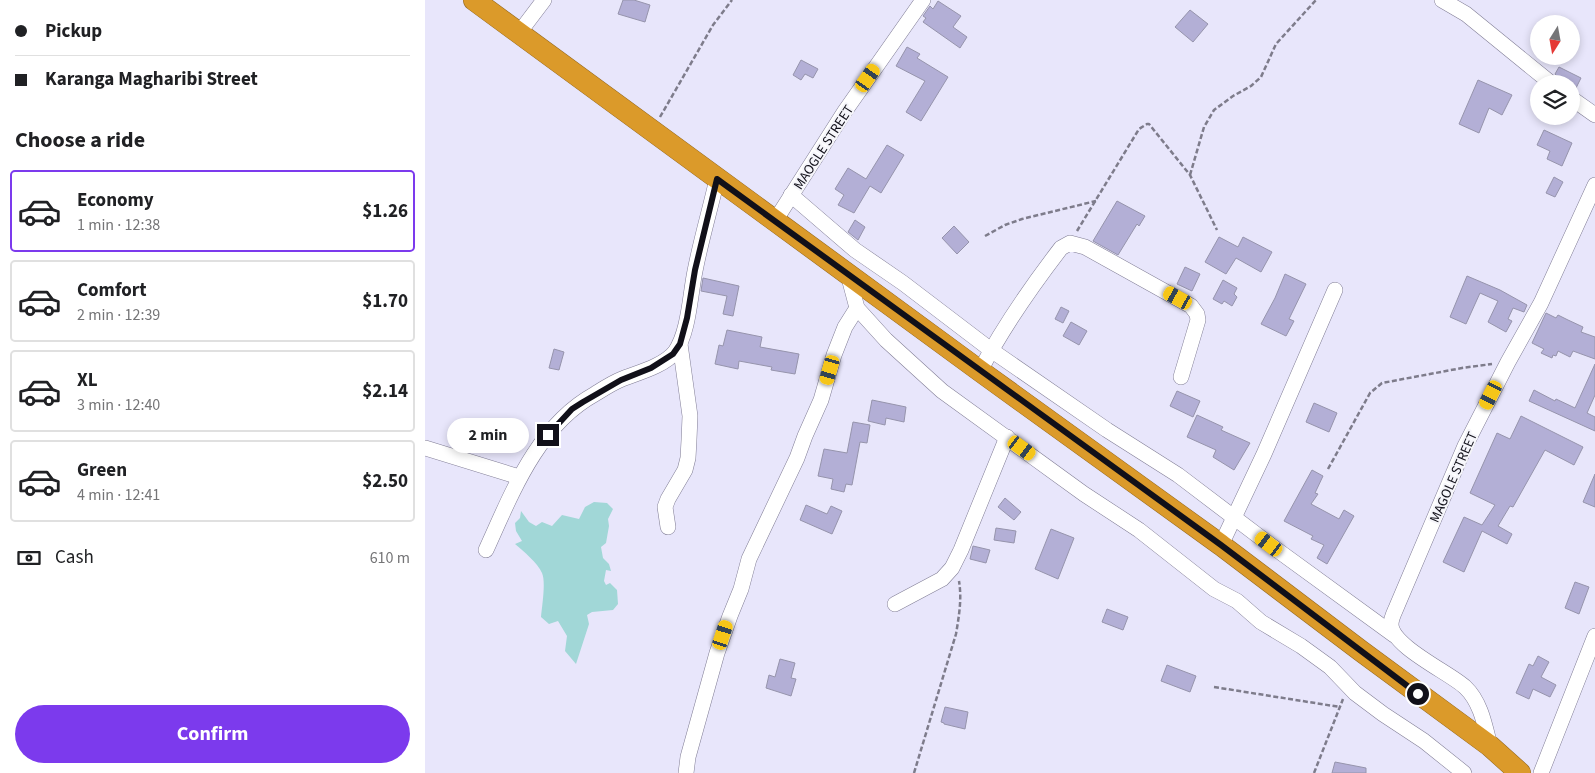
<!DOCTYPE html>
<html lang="en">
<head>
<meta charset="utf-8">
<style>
	:root { --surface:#fff; --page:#f6f6f6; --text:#202124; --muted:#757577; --line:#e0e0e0; --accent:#7c3aed }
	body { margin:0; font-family:"Source Sans 3",sans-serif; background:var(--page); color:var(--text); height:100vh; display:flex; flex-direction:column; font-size:19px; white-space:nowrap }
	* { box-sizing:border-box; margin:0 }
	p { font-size:16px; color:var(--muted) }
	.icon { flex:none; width:28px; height:28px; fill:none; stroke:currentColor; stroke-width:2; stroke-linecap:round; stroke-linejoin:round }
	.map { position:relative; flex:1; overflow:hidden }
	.panel { display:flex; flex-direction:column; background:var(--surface); width:425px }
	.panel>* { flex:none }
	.hud { display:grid; align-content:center; height:110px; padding:0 15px; background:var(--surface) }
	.needle { width:32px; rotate:191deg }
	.buttons { position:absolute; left:1105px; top:15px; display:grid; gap:10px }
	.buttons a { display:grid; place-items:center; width:50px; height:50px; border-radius:50%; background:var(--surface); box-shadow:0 2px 8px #0003; font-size:25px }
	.end { position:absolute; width:22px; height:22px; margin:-11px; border:6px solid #111019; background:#fff; box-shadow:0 0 0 2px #fff }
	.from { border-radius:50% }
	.bubble { position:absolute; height:35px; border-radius:18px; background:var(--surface); box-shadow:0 2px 8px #0003; font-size:16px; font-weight:700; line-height:35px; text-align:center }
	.car { position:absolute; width:15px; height:30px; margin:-15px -8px; border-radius:6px; box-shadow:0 0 4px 1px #0007; background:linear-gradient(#f5c518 24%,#345 0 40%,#f5c518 0 76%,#345 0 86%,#f5c518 0) }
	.hud b { display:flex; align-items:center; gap:18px; height:48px; font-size:19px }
	.hud b+b { border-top:1px solid var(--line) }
	.hud i { width:12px; height:12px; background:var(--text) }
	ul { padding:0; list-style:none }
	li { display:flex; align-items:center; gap:15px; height:82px; margin:0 10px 8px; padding:0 5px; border:2px solid var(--line); border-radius:5px }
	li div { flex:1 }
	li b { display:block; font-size:19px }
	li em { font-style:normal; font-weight:700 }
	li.on { border-color:var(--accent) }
	li>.icon { width:45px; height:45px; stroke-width:1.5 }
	h2 { padding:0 15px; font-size:22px; line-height:60px }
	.pay { display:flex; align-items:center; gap:12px; height:55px; padding:0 15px; font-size:19px }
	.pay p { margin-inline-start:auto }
	.primary-button { display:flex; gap:10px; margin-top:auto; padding:10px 15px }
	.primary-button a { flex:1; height:58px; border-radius:30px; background:var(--accent); color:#fff; font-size:20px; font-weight:700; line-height:58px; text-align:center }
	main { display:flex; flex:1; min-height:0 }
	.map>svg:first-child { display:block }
	.water { fill:#a1d7d7 }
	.building { fill:#b3afd6; stroke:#9694ac }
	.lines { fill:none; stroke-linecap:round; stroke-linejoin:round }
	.minor-casing { stroke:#807d95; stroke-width:16 }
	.highway-casing { stroke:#946a24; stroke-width:22 }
	.path { stroke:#7e7c8b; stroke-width:2.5; stroke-dasharray:5 2.5; stroke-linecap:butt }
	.minor { stroke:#fff; stroke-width:15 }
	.highway { stroke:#db9a2a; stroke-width:21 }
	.route { stroke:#111019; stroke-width:6 }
	.labels { text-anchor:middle; stroke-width:4; stroke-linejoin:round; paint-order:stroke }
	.street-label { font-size:14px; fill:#111019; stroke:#f5f5fa }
</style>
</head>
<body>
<main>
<section class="panel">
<div class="hud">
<b><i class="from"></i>Pickup</b>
<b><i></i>Karanga Magharibi Street</b>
</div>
<h2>Choose a ride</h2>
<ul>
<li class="on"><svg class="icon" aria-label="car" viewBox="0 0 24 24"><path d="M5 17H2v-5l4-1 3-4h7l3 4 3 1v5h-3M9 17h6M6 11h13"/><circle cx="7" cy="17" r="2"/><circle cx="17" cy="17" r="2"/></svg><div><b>Economy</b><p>1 min · 12:38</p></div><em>$1.26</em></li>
<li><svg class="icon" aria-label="car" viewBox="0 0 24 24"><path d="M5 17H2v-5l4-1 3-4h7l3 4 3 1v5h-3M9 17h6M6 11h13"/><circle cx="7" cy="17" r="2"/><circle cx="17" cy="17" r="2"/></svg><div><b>Comfort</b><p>2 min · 12:39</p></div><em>$1.70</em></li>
<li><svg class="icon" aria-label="car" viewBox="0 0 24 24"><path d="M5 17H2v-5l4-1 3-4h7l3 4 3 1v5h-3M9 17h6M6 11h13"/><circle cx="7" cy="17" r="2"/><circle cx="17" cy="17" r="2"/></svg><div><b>XL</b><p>3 min · 12:40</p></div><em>$2.14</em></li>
<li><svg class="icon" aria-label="car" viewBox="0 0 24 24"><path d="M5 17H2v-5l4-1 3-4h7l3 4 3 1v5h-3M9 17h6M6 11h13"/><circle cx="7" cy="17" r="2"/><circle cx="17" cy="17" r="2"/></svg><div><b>Green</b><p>4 min · 12:41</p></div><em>$2.50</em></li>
</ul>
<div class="pay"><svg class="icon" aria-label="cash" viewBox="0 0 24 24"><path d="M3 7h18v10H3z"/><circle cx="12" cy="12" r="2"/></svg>Cash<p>610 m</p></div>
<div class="primary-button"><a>Confirm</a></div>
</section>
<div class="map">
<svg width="1170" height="773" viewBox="0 0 1170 773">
	<rect width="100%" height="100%" fill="#e8e6fb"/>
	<!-- water -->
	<path class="water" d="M169,502L182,503L188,509L183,519L184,526L181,543L176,547L178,558L184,564L186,571L181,570L179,581L181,585L185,583L192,590L193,604L188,610L167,612L162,615L164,624L151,664L140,651L142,636L133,621L124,624L116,617C117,606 121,582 117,573C113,563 98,551 90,544L97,541L91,531L90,523L95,518L96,511L104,522L111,526L117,522L127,526L137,515L154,519L160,507Z"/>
	<!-- building -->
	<g class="building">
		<polygon points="198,0 209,0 225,5 220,22 193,14"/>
		<polygon points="513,1 536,16 528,27 542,37 535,48 498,22 501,18 498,16 505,6 508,9"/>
		<polygon points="765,10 783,24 768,42 750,27"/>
		<polygon points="482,47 495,54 492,58 523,77 496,121 481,112 500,81 471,66"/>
		<polygon points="376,60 393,69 388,78 380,74 376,80 368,75"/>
		<polygon points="1134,67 1156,78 1151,88 1146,85 1146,84 1135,80 1130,74"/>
		<polygon points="1053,80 1087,95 1077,115 1064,108 1054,133 1034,124"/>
		<polygon points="1119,130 1147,143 1137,166 1122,159 1125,151 1112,145"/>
		<polygon points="462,145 479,155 456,193 445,186 429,213 413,205 419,195 410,189 423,168 441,179"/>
		<polygon points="1129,177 1138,182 1130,197 1121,193"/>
		<polygon points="692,201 720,216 714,226 712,224 693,255 668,241"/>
		<polygon points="430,220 440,227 433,240 423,232"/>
		<polygon points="529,226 544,242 532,254 517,238"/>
		<polygon points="794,237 813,247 818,237 847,252 836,272 811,258 801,274 780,262"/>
		<polygon points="760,267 775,274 767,291 752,284"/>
		<polygon points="860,274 881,284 864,319 869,321 861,336 836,324 850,298"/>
		<polygon points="1042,276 1075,290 1102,305 1099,312 1088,308 1083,319 1087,321 1081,332 1063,322 1073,301 1055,293 1041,324 1025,317"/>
		<polygon points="278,278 314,286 308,316 298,314 302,296 276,291"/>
		<polygon points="798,280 812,288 809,294 812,297 807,306 799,301 797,304 788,299"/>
		<polygon points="636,307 644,311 638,323 630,319"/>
		<polygon points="1121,313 1131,318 1133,315 1143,320 1158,327 1156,332 1170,337 1170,359 1148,351 1145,357 1133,351 1131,356 1128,355 1127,358 1116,353 1119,349 1107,343"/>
		<polygon points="646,322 662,331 654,345 638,336"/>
		<polygon points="302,330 337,337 335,347 374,354 370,374 346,370 347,367 314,361 313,369 290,364 294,345 298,346"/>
		<polygon points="129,349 139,352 134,370 124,368"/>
		<polygon points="1170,364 1170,395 1162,413 1170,417 1170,431 1104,401 1109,390 1130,401 1131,399 1150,408"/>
		<polygon points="752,391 775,401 768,417 745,406"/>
		<polygon points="447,400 481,407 479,422 461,418 460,425 443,421"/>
		<polygon points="889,403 912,413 904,432 881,422"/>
		<polygon points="772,415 798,427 796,430 825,443 809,470 788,457 791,450 762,437"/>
		<polygon points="1096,416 1158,447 1149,465 1120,450 1088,507 1085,506 1073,526 1087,534 1082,544 1057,531 1039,572 1018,562 1039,517 1057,525 1070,505 1045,493 1072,433 1085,439"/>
		<polygon points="428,422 445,425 442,443 435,442 427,485 421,484 419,492 406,489 408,479 393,476 399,449 422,453"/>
		<polygon points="887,470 898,476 890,493 893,494 886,504 914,519 919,510 929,516 902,564 892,558 899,545 886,539 888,536 859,521"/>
		<polygon points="1170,474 1170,507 1158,502"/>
		<polygon points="580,498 596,512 589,520 573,507"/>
		<polygon points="381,505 402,514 406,506 417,511 407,534 375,520"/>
		<polygon points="571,528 591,531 589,543 569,540"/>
		<polygon points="626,529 649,538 633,579 610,569"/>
		<polygon points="548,546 565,550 561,563 545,559"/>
		<polygon points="1150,582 1164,587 1154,614 1140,608"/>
		<polygon points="682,609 703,617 698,630 677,622"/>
		<polygon points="1113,656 1124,662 1116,677 1131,685 1125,697 1108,689 1104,699 1091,693 1104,664 1108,666"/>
		<polygon points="355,659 370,663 366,678 371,679 366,696 341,688 344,675 350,677"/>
		<polygon points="742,665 771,676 765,692 736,681"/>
		<polygon points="520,707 543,712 540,729 519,724 519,723 516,722"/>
		<polygon points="910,762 941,768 941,773 907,773"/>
	</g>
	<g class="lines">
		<!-- minor casing -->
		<g class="minor-casing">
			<g id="minor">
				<polyline points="1017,0 1041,14 1127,84"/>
				<polyline points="94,33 119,0"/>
				<polyline points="1146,98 1170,115"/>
				<polyline points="366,195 430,250 478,283 566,350 682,430 753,475 844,544 969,635"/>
				<polyline points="350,221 420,111 498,0"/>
				<polyline points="423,274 432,308 461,340 517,391 659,494 714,530 789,589 812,601 836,622 876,646 905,667 930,693 958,714 999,741 1039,773"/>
				<path d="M555,371C578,327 606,287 636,248L645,243L660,247L766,306L772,314L773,320L756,377"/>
				<polyline points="0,448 94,477"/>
				<polyline points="243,527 240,507 243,499 260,470 263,458 264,440 265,416 255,344"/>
				<polyline points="796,545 839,454 910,290"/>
				<path d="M61,550C87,493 112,426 170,394C178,389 187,383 197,379C212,373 239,366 250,352C264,332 265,295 270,271C276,240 285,210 292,179"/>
				<polyline points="470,604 517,579 527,568 536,550 582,437"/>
				<path d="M1065,746C1060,726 1056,702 1040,687C1025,673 966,646 966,624C966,618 970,611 972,606L1040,446L1083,362L1116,303L1170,185"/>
				<polyline points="261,773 263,757 292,653 305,616 316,589 324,559 372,458 380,436 396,400 409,355 420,327 432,308"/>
				<polyline points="1116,773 1170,636"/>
			</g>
		</g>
		<!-- highway casing -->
		<g class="highway-casing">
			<polyline id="highway" points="49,0 555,371 796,545 936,651 1065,746 1095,773"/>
		</g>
		<!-- path -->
		<g class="path">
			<polyline points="235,117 288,25 307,0"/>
			<polyline points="765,175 779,127 789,110 808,96 826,86 836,77 851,44 891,0"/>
			<polyline points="652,231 714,129 722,124 724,124 765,175 792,230"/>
			<polyline points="560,236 580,225 597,219 671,201"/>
			<polyline points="903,469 945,393 957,383 1037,368 1067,364"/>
			<polyline points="789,687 915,707"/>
			<path d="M489,773L531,634C534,616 537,599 534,581"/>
			<polyline points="889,773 918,699"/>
		</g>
		<!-- minor -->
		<use href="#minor" class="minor"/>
		<!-- highway -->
		<use href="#highway" class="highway"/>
	</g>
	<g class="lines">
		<!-- route -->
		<polyline class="route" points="123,435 147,409 158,402 196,380 226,368 248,354 255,344 262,318 270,270 292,179 796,545 993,694"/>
	</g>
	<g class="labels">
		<!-- street labels -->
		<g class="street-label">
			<text transform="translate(398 147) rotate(-57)" y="5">MAOGLE STREET</text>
			<text transform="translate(1028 477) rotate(-66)" y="5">MAGOLE STREET</text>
		</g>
	</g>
</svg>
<div class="buttons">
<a><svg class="needle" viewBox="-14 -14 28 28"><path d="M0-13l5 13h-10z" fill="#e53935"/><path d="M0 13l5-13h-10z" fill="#757577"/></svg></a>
<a><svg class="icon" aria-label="layers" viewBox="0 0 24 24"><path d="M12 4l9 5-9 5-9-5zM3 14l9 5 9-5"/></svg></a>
</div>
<i class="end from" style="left:993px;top:694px"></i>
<i class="end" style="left:123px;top:435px"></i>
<div class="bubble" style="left:22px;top:418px;width:82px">2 min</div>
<i class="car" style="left:443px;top:78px;rotate:35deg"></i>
<i class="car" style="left:753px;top:298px;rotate:299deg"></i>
<i class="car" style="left:405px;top:370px;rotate:196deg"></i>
<i class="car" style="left:1066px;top:395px;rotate:207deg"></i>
<i class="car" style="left:597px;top:448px;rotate:126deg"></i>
<i class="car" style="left:844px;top:544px;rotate:307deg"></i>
<i class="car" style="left:298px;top:635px;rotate:18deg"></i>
</div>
</main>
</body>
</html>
